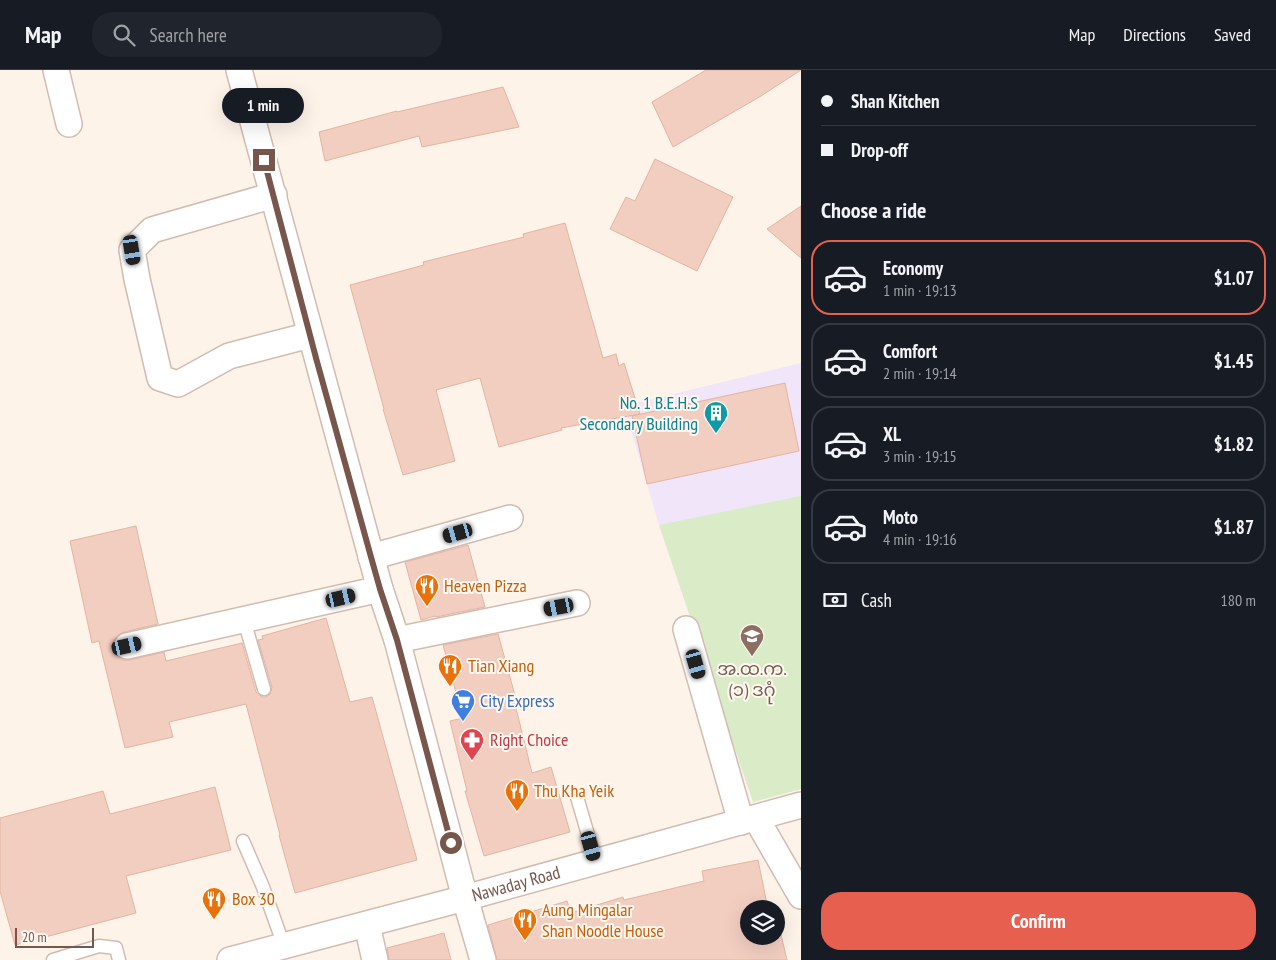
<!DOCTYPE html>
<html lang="en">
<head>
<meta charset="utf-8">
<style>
	:root { --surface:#171b24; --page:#20242c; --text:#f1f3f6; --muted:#9ea1a6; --line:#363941; --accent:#e65f4f }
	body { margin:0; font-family:"PT Sans Narrow","Noto Sans Myanmar",sans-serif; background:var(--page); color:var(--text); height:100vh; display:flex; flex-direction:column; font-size:19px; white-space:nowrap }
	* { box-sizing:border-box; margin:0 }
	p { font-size:16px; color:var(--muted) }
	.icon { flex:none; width:28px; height:28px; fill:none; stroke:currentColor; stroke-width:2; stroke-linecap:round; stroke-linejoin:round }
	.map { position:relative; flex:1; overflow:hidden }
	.panel { display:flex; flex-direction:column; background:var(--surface); width:475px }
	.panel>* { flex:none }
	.guide { display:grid; align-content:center; height:110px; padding:0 20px; background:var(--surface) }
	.controls { position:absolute; left:740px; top:830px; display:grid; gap:10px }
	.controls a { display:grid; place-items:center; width:45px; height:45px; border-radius:50%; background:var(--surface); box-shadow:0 5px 20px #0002; font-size:25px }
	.scale { position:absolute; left:15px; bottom:12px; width:79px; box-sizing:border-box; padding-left:5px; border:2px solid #78564c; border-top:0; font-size:14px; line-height:18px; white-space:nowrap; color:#78564c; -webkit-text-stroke:4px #fff7f0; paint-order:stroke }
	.end { position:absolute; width:22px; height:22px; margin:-11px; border:6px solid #78564c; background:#fff; box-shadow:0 0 0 2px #fff }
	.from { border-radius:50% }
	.bubble { position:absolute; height:35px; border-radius:18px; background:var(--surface); box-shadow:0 5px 20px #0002; font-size:16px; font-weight:600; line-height:35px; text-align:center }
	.car { position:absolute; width:15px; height:30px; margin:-15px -8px; border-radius:6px; box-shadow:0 0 4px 1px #0007; background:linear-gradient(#222 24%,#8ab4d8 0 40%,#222 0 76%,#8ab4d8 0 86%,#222 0) }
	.guide b { display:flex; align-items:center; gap:18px; height:48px; font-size:19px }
	.guide b+b { border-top:1px solid var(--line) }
	.guide i { width:12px; height:12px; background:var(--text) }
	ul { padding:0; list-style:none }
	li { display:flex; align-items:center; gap:15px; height:75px; margin:0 10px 8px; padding:0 10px; border:2px solid var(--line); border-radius:20px }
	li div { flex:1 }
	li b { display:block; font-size:19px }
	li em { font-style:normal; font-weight:600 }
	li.current { border-color:var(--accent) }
	li>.icon { width:45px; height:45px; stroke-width:1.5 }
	h2 { padding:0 20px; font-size:22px; line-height:60px }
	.pay { display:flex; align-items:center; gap:12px; height:55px; padding:0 20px; font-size:19px }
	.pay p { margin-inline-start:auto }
	.button { display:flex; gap:10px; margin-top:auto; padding:10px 20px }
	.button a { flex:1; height:58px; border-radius:20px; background:var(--accent); color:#fff; font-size:20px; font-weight:600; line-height:58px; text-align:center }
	header { display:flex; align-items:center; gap:30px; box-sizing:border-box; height:70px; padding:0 25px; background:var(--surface); border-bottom:1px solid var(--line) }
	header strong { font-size:24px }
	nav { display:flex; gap:28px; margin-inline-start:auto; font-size:18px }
	.search { width:350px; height:45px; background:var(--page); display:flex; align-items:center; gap:12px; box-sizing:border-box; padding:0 18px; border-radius:20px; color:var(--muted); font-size:19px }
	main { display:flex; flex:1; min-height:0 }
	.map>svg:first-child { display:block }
	.education { fill:#f0e5f9 }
	.pitch { fill:#daebc7 }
	.building { fill:#f2cec1; stroke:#e5b3a1 }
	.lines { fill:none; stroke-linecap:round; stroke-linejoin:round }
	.service-casing { stroke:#d2bbb1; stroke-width:15 }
	.minor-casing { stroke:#d2bbb1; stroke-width:28 }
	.service { stroke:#fff; stroke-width:12 }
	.minor { stroke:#fff; stroke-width:25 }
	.route { stroke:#78564c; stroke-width:6 }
	.labels { text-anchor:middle; stroke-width:4; stroke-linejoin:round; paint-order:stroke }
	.culture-label { font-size:18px; fill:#0d838f; stroke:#fff7f0; text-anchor:end }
	.food-label { font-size:18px; fill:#c56008; stroke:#fff7f0; text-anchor:start }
	.education-label { font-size:18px; fill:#785e54; stroke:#fff7f0 }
	.shop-label { font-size:18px; fill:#366cbe; stroke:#fff7f0; text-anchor:start }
	.health-label { font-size:18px; fill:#be3a42; stroke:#fff7f0; text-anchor:start }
	.street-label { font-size:18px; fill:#78564c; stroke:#fff7f0 }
</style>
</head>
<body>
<header>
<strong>Map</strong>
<div class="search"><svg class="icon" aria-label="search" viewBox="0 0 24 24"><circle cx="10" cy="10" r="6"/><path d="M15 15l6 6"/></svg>Search here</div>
<nav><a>Map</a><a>Directions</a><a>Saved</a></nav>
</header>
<main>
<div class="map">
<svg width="801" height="890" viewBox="0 0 801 890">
	<rect width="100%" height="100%" fill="#fdf3e9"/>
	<!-- education -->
	<polygon class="education" points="801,293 801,719 753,732 659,455 624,336"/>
	<!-- pitch -->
	<polygon class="pitch" points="801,426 801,719 753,732 659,455"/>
	<!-- building -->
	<g class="building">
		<polygon points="706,0 801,0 761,26 673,77 652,32"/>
		<polygon points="503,17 519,57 422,77 419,66 325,91 319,62 397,41 397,42"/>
		<polygon points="655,89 733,127 697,201 610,159 626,127 635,131"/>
		<polygon points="801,136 801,188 767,159"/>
		<polygon points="565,153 603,288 616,284 619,296 624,293 640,344 561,358 562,360 499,377 480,308 436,320 455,391 403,405 383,339 384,339 350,215 424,195 423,192 524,167 523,164"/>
		<polygon points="785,313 799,381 647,414 632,346"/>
		<polygon points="136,456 158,554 124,562 118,565 113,572 113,580 116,585 122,590 130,590 164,582 166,591 242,573 256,622 262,627 266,627 270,624 272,617 258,570 263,569 262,566 326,548 350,632 372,627 417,790 295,823 279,765 280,765 246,634 169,652 173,667 125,678 99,571 92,573 70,471"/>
		<polygon points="468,475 485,537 436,547 435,546 421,550 405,492"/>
		<polygon points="498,564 516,629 514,630 532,703 551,697 570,762 484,786 465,721 467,721 450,651 463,648 443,575"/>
		<polygon points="215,717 231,780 126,806 136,843 15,875 0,821 0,748 103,721 110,744"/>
		<polygon points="758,790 768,839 749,839 749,866 776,866 777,848 787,890 497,890 488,855 567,831 571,843 623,827 624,830 704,811 702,801"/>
		<polygon points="444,863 451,890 389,890 387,878"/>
	</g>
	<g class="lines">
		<!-- service casing -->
		<g class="service-casing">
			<g id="service">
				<polyline points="244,550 264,619"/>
				<polyline points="577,727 596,792"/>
				<polyline points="243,771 263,817 284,876"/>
				<polyline points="53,890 99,876 116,878 119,890"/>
			</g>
		</g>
		<!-- minor casing -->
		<g class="minor-casing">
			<g id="minor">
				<polyline points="56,0 69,54"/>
				<polyline points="239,0 380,519 397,570 465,828 483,890"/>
				<polyline points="274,125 152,160 132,180 137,209 160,308 178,314 229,286 310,265"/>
				<polyline points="371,487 510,448"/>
				<polyline points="686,559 741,752"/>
				<polyline points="397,570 577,533"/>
				<polyline points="127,576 380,519"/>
				<polyline points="756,748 801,826"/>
				<polyline points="367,855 375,890"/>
				<path id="s1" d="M230,890L465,828L801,735"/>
			</g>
		</g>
		<!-- service -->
		<use href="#service" class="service"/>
		<!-- minor -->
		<use href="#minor" class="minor"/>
	</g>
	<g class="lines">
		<!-- route -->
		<polyline class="route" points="264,90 316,288 371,487 380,519 397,570 451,773"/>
	</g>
	<!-- icons -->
	<defs>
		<g id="building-pin" transform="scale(1.25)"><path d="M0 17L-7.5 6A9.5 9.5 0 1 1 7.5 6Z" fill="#0f9aa8" stroke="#fff7f0"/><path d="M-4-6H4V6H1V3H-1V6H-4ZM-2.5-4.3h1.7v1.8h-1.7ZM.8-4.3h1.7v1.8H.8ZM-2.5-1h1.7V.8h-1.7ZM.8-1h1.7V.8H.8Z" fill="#fff"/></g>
		<g id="restaurant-pin" transform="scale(1.25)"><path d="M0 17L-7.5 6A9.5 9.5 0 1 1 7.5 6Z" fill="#e8710a" stroke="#fff7f0"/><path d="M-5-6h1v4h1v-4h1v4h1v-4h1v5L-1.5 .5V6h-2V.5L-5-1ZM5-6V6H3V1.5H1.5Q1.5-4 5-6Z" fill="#fff"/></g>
		<g id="school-pin" transform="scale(1.25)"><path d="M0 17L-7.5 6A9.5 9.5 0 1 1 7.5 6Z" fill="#8d6e63" stroke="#fff7f0"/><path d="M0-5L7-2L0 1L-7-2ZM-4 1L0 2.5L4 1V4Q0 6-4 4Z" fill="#fff"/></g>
		<g id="supermarket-pin" transform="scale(1.25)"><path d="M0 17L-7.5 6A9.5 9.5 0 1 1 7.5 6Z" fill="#3f7fe0" stroke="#fff7f0"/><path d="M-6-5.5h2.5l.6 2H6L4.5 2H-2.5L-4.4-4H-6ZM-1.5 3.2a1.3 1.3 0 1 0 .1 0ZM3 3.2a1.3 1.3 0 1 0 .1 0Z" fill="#fff"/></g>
		<g id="pharmacy-pin" transform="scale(1.25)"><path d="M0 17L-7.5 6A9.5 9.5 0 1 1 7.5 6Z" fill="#e0444e" stroke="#fff7f0"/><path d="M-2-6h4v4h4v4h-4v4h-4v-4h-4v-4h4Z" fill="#fff"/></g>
	</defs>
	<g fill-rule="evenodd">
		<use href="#building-pin" x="716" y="343"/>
		<use href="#restaurant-pin" x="427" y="516"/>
		<use href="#school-pin" x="752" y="566"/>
		<use href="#restaurant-pin" x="450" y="596"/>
		<use href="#supermarket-pin" x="463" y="631"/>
		<use href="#pharmacy-pin" x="472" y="670"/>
		<use href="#restaurant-pin" x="517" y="721"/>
		<use href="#restaurant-pin" x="214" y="829"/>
		<use href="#restaurant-pin" x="525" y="850"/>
	</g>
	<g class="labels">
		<!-- culture labels -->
		<g class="culture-label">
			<text x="698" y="339">No. 1 B.E.H.S<tspan x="698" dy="21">Secondary Building</tspan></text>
		</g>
		<!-- food labels -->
		<g class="food-label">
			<text x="444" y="522">Heaven Pizza</text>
			<text x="468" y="602">Tian Xiang</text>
			<text x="534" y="727">Thu Kha Yeik</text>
			<text x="232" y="835">Box 30</text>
			<text x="542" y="846">Aung Mingalar<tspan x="542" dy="21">Shan Noodle House</tspan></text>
		</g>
		<!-- education labels -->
		<g class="education-label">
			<text x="752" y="605">အ.ထ.က.<tspan x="752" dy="21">(၁) ဒဂုံ</tspan></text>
		</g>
		<!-- shop labels -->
		<g class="shop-label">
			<text x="480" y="637">City Express</text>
		</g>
		<!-- health labels -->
		<g class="health-label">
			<text x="490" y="676">Right Choice</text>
		</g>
		<!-- street labels -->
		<g class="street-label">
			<text dy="6" stroke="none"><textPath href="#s1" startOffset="296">Nawaday Road</textPath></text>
		</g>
	</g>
</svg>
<div class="controls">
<a><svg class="icon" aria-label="layers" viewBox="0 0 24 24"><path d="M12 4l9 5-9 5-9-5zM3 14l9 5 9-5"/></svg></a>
</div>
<div class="scale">20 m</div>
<i class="end from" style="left:451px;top:773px"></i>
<i class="end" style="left:264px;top:90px"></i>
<div class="bubble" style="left:222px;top:18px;width:82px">1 min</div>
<i class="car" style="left:132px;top:180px;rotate:171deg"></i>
<i class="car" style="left:458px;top:463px;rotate:254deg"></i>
<i class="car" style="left:341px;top:528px;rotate:77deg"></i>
<i class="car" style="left:559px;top:537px;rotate:259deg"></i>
<i class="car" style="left:127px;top:576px;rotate:77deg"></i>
<i class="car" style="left:696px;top:594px;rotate:164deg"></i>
<i class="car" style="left:591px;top:776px;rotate:164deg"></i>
</div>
<section class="panel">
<div class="guide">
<b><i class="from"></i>Shan Kitchen</b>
<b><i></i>Drop-off</b>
</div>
<h2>Choose a ride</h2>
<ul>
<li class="current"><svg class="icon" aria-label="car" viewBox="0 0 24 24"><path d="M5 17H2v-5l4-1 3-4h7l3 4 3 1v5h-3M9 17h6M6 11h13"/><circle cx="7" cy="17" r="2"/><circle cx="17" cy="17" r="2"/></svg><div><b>Economy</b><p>1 min · 19:13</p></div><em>$1.07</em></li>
<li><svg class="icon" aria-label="car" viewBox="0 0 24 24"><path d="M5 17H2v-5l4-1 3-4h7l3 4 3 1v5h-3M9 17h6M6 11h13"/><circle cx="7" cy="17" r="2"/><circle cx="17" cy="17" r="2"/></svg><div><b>Comfort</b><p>2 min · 19:14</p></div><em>$1.45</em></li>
<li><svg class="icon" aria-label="car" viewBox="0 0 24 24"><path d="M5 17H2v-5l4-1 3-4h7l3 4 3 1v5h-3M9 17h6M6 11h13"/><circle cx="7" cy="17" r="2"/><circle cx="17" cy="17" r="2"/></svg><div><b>XL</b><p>3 min · 19:15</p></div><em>$1.82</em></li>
<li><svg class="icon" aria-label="car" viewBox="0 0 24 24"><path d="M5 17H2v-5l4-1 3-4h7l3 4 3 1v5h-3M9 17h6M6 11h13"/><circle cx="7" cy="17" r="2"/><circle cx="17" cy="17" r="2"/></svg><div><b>Moto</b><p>4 min · 19:16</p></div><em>$1.87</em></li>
</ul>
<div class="pay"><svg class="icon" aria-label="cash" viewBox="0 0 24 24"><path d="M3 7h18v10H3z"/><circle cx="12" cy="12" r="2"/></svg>Cash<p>180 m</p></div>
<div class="button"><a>Confirm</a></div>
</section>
</main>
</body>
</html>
